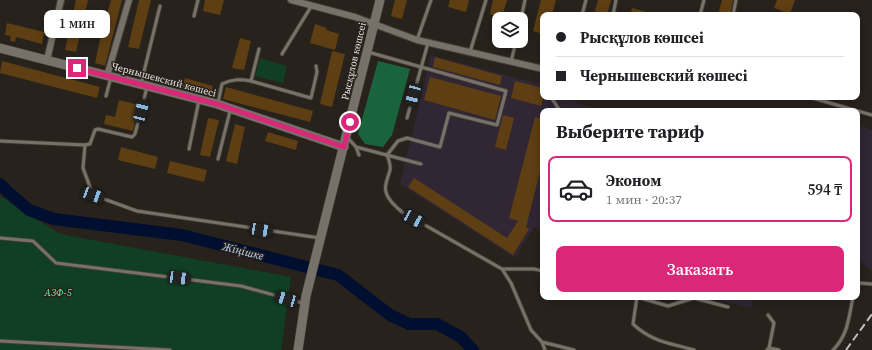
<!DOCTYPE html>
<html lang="ru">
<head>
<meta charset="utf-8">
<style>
	:root { --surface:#fff; --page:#f2f2f2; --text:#202124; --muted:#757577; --line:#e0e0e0; --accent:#db2777 }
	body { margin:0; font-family:"Source Serif 4",serif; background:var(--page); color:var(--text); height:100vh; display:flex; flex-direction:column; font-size:15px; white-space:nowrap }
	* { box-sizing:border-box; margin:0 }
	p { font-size:13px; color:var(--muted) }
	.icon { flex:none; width:22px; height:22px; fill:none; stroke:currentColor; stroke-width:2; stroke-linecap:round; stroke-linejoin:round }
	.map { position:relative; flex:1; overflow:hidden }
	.details { position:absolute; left:540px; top:108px; width:320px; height:192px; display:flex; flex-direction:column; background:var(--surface); border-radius:8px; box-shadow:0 2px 10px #0003 }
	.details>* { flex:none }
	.guide { position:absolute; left:540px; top:12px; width:320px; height:88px; border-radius:8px; box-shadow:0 2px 10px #0003; display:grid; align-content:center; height:88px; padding:0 16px; background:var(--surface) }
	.buttons { position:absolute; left:492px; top:12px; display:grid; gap:8px }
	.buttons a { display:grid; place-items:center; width:36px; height:36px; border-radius:8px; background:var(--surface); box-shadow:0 2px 10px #0003; font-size:20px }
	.end { position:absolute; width:18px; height:18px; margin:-9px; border:5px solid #db2777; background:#fff; box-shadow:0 0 0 2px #fff }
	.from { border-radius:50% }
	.bubble { position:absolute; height:28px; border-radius:8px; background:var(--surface); box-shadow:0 2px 10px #0003; font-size:13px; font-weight:600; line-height:28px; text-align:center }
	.car { position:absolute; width:12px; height:24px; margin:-12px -6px; border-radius:5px; box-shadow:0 0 3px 1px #0007; background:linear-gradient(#222 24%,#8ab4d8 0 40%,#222 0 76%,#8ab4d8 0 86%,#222 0) }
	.guide b { display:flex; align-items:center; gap:14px; height:38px; font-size:15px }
	.guide b+b { border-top:1px solid var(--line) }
	.guide i { width:10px; height:10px; background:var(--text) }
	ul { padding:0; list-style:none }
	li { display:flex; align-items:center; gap:12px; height:66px; margin:0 8px 6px; padding:0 8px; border:2px solid transparent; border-radius:8px }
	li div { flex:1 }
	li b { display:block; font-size:15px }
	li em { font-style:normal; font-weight:600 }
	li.selected { border-color:var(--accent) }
	li>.icon { width:36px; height:36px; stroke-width:1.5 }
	h2 { padding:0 16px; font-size:18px; line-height:48px }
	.primary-button { display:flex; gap:8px; margin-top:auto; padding:8px 16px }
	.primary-button a { flex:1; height:46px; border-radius:8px; background:var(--accent); color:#fff; font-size:16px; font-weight:600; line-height:46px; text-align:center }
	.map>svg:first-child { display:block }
	.commercial { fill:#312634 }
	.green { fill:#113f25 }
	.forest { fill:#19643c }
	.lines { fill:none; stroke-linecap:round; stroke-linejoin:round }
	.river { stroke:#000e2f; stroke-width:12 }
	.building { fill:#5e3e13 }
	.lane-casing { stroke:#45403a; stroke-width:4.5 }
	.street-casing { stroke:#45403a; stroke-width:8 }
	.secondary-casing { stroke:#45403a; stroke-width:10 }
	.lane { stroke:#78716a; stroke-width:3 }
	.street { stroke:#78716a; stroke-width:6 }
	.secondary { stroke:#78716a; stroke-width:9 }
	.rail { stroke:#c4c0ba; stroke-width:2; stroke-dasharray:8 4; stroke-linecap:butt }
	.route { stroke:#db2777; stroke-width:5 }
	.labels { text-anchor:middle; stroke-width:3; stroke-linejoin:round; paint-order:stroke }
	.street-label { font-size:10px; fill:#e9e5e0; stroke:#28221c }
	.park-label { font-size:10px; font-style:italic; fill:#71eba2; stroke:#28221c }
	.water-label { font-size:11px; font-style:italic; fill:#b9d4fa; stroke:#28221c }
</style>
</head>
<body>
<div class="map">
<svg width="872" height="350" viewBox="0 0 872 350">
	<rect width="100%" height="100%" fill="#28221c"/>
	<!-- commercial -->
	<g class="commercial">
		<polygon points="431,55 543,85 543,97 568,97 582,105 602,111 543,111 543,230 534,227 515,258 400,184"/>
		<polygon points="857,125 872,130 872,271 857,258"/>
		<polygon points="708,297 754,297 751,308"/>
	</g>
	<!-- green -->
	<g class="green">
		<polygon points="260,58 287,66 283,83 255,76"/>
		<polygon points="0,196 60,234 291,277 281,350 0,350"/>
	</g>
	<!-- forest -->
	<polygon class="forest" points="378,61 410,69 392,135 383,147 365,144 358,134"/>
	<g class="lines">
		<!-- river -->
		<polyline class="river" points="0,184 8,192 29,210 54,219 182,235 338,275 390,315 409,324 437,324 461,337 473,350"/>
	</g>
	<!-- building -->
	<g class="building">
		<polygon points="76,0 88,0 76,52 65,50"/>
		<polygon points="111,0 122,0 105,66 95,63 101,35"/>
		<polygon points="139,0 151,0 139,49 128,47"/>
		<polygon points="205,0 224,0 220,15 203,11"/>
		<polygon points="395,0 407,0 402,19 391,16"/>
		<polygon points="450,0 469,0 466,12 448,7"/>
		<polygon points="493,0 507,0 502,17 490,14"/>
		<polygon points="541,0 556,0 552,15 543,15 543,34 533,31"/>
		<polygon points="598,0 611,0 607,15 594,15"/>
		<polygon points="722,0 733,0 730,15 718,15"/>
		<polygon points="777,0 795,0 790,14 774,8"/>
		<polygon points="632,8 651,13 651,15 630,15"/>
		<polygon points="7,23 44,32 42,44 16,37 15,42 10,41 11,36 5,35"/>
		<polygon points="315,24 327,28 326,30 339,34 335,50 310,43"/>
		<polygon points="240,38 251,41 244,70 232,68"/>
		<polygon points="332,51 345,54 332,107 320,104"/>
		<polygon points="435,57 502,76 500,85 433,67"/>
		<polygon points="2,61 100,87 97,98 0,73"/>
		<polygon points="430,77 501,96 495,120 424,100"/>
		<polygon points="185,78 213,86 210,96 182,89"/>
		<polygon points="515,81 543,88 543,99 541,106 511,98"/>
		<polygon points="226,87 313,111 310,122 223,99"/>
		<polygon points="119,100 139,105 133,131 104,124 106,115 115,117"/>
		<polygon points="503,115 514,118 506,150 495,147"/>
		<polygon points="535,117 543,119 543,160 526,227 529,229 513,255 408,187 414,178 507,238 518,221 509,218"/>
		<polygon points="208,118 219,120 210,157 200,155"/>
		<polygon points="235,124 245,127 237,164 226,161"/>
		<polygon points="268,132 298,141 296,150 265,141"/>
		<polygon points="121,147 158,157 155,169 118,160"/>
		<polygon points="170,161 207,170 204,182 167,173"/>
	</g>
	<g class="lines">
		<!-- lane casing -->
		<g class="lane-casing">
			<g id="lane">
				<polyline points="582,15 586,0"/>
				<polyline points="613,15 616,0"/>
				<polyline points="700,15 704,0"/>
				<polyline points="733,15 736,0"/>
				<polyline points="194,16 198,0"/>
				<polyline points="521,19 525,0"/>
				<polyline points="417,40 431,0"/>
				<polyline points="259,49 251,81 311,98 317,72 316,66"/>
				<path d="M368,52L506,91L497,125L449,113L440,147L407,138L398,141L387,155C389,160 391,165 390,170C388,178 383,187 387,195C390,202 396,207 402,212L502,269H534L543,271"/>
				<polyline points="470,52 486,0"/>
				<polyline points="282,54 312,5"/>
				<polyline points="511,62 516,41"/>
				<polyline points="141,84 160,6"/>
				<polyline points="106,96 111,77"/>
				<polyline points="551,97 560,111"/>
				<polyline points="691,97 701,98 703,97"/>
				<polyline points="809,97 872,115"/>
				<path d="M218,103L222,84C232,79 240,79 251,81"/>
				<polyline points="407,118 428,43"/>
				<polyline points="347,137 356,147 359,155"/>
				<polyline points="0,141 85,145 83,168 93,195 137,211 320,238"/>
				<polyline points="85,145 90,144 95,130 98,129 132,137 135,134 147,87"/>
				<polyline points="356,147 421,164"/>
				<polyline points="189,149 199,100"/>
				<polyline points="218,159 230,111"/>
				<polyline points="0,238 33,241 56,263 241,286 303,303"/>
				<polyline points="502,269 511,283 531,330 542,342 545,350"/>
				<polyline points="857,285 859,283 872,284"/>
				<path d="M637,297L633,324C652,342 670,343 694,350"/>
				<polyline points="637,297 668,306 694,298 728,307"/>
				<polyline points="768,315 774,323 769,348"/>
				<polyline points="0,341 170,350"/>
				<polyline points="542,342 574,350"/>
				<polyline points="767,350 769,348 779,350"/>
				<path d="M833,350C848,335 849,317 853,297"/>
			</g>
		</g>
		<!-- street casing -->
		<g class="street-casing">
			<g id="street">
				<polyline points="291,0 355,17 417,40 543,69"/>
				<polyline points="47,60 61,0"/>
				<polyline points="107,76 129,0"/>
			</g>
		</g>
		<!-- secondary casing -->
		<g class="secondary-casing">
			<g id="secondary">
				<polyline points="0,48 217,104 344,147"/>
				<polyline points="298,350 306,296 380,0"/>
			</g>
		</g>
		<!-- lane -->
		<use href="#lane" class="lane"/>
		<!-- street -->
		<use href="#street" class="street"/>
		<!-- secondary -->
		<use href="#secondary" class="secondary"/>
		<!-- rail -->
		<polyline class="rail" points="846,350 872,314"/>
	</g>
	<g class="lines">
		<!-- route -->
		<polyline class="route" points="77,68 217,104 344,147 350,122"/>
	</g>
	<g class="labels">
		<!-- street labels -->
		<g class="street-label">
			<text transform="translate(353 61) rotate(-77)" y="4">Рысқұлов көшсеі</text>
			<text transform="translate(164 79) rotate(15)" y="4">Чернышевский көшесі</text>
		</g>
		<!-- park labels -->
		<g class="park-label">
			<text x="58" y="296">АЗФ-5</text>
		</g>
		<!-- water labels -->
		<g class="water-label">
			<text transform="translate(243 251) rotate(14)" y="4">Жіңішке</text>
		</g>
	</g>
</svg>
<div class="buttons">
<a><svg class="icon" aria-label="layers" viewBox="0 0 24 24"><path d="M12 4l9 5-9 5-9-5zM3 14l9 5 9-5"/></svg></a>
</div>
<i class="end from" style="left:350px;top:122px"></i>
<i class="end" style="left:77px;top:68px"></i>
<div class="bubble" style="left:44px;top:10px;width:66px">1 мин</div>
<i class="car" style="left:413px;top:95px;rotate:195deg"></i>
<i class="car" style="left:141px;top:111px;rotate:14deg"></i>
<i class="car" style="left:93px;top:195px;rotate:110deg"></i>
<i class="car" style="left:414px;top:219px;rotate:119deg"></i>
<i class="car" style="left:261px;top:230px;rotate:99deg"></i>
<i class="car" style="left:179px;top:278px;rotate:97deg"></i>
<i class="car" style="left:286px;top:299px;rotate:286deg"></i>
<div class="guide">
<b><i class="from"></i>Рысқұлов көшсеі</b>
<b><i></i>Чернышевский көшесі</b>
</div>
<section class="details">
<h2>Выберите тариф</h2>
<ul>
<li class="selected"><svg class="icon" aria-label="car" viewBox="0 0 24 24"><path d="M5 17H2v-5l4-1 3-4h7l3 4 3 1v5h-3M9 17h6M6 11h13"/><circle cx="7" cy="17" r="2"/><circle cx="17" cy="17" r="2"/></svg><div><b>Эконом</b><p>1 мин · 20:37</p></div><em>594 ₸</em></li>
</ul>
<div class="primary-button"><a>Заказать</a></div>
</section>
</div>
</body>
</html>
